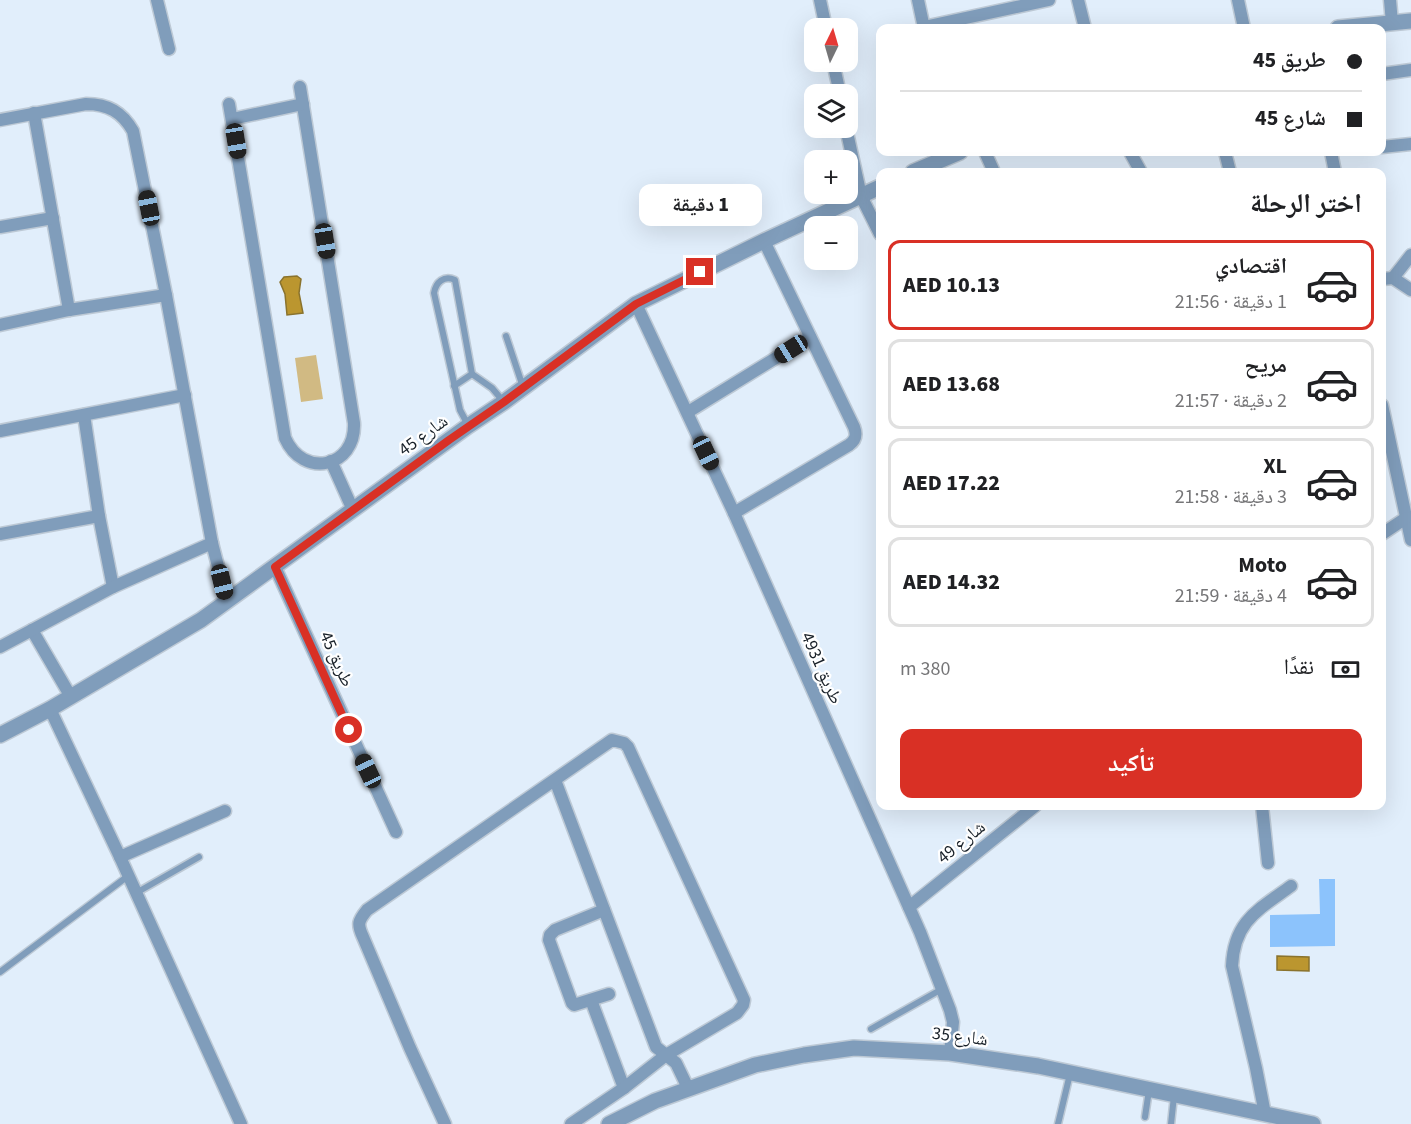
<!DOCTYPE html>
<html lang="ar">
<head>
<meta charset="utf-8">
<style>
	:root { --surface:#fff; --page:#f2f2f2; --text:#202124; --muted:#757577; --line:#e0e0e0; --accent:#d93025 }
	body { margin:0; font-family:"Source Sans 3","Noto Naskh Arabic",sans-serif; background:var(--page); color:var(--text); direction:rtl; height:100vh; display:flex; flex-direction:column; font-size:22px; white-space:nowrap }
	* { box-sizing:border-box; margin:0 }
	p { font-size:20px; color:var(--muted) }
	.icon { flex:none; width:33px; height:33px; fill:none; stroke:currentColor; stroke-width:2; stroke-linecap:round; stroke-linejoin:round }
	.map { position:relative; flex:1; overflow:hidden; direction:ltr }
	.side { position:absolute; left:876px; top:168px; width:510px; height:642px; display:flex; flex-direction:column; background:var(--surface); border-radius:12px; box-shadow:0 6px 24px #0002; direction:rtl }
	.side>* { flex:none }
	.top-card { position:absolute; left:876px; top:24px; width:510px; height:132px; border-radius:12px; box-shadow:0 6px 24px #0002; direction:rtl; display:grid; align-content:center; height:132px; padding:0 24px; background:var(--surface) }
	.needle { width:39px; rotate:5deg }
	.tools { position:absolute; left:804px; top:18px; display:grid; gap:12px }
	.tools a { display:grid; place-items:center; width:54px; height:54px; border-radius:12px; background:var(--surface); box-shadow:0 6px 24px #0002; font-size:30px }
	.end { position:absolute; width:27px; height:27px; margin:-14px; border:8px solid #d93025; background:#fff; box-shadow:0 0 0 3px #fff }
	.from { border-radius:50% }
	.bubble { position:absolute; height:42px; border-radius:12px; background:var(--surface); box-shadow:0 6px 24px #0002; font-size:20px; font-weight:800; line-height:42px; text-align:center; direction:rtl }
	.car { position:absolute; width:18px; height:36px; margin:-18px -9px; border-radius:8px; box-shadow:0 0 4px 2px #0007; background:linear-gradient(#222 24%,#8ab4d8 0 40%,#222 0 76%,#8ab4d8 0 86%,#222 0) }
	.top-card b { display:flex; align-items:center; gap:21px; height:57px; font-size:22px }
	.top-card b+b { border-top:2px solid var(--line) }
	.top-card i { width:15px; height:15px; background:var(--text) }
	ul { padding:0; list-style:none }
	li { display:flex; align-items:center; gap:18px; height:90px; margin:0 12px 9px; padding:0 12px; border:3px solid var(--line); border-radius:12px }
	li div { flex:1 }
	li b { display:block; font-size:22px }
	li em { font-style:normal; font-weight:800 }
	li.selected { border-color:var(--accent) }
	li>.icon { width:54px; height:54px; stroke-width:1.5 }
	h2 { padding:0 24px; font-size:27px; line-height:72px }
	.pay { display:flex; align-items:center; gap:15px; height:66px; padding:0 24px; font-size:22px }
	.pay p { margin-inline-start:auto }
	.primary-button { display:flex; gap:12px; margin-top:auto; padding:12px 24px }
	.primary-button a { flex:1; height:69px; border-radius:12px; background:var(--accent); color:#fff; font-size:24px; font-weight:800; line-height:69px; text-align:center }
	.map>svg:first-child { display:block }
	.green { fill:#d1ba83 }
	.water { fill:#bb962f; stroke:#8a732d; stroke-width:1.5 }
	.building { fill:#8cc3fc }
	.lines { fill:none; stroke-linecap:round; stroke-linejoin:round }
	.service-casing { stroke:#bdc9d5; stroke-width:9 }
	.minor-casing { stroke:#bdc9d5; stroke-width:15 }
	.tertiary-casing { stroke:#bdc9d5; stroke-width:18 }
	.service { stroke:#809dbb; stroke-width:6 }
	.minor { stroke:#809dbb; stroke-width:12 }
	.tertiary { stroke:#809dbb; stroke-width:15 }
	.route { stroke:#d93025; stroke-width:8 }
	.labels { text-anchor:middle; stroke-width:4.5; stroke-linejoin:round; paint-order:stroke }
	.street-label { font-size:18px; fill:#182028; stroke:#fff }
</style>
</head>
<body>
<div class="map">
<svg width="1411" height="1124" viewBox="0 0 1411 1124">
	<rect width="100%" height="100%" fill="#e1eefb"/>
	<!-- green -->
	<polygon class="green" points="316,355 323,399 301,402 295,358"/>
	<!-- water -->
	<g class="water">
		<polygon points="297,276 301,279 299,293 303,313 287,315 285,294 280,282 284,277"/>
		<polygon points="1277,956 1309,957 1309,971 1277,970"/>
	</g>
	<!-- building -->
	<polygon class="building" points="1319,879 1335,879 1335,946 1270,947 1270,915 1320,914"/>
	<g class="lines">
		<!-- service casing -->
		<g class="service-casing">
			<g id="service">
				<polyline points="506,336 523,387"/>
				<polyline points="454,386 472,374"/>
				<path d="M468,425L460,410L434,293C436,282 444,275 455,280L472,374L492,388L503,401"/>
				<polyline points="136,893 199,857"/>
				<polyline points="0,972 128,876"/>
				<polyline points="871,1029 942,989"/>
				<polyline points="1145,1117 1149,1090"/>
				<polyline points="1058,1124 1070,1074"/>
				<polyline points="1171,1124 1174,1096"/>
			</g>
		</g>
		<!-- minor casing -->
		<g class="minor-casing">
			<g id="minor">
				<polyline points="157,0 169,49"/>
				<polyline points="820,0 826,28"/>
				<polyline points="918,0 924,28"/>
				<polyline points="1078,0 1085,28"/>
				<polyline points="1238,0 1244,28"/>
				<polyline points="1390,0 1392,23"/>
				<polyline points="924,27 1049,0"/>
				<polyline points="833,62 840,94"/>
				<polyline points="1382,74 1411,70"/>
				<path d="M229,104L285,438C303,479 356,468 354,423L300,87"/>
				<polyline points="34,113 69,310"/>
				<polyline points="232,119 303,104"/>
				<path d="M0,120L86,104C108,104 122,112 133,131L166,295L212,543L227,601"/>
				<polyline points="846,128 861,196 880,234"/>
				<polyline points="1382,147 1411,144"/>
				<polyline points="985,152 994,172"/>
				<polyline points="1130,152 1141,172"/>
				<polyline points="1225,152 1230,172"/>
				<polyline points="1331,152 1335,172"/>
				<polyline points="0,227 53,218"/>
				<polyline points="1393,278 1411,255"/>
				<polyline points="1382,279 1393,278 1411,290"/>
				<polyline points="636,304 734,513 920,932 950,1010 953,1022 950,1053"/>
				<polyline points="0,325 69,310 166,295"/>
				<polyline points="1382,405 1411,540"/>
				<polyline points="688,412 810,337"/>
				<polyline points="84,415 99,516 113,587"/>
				<polyline points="0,431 185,395"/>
				<polyline points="331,461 353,510"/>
				<path d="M734,513L849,445C856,440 857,435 854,427L764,241"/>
				<polyline points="0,534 99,516"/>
				<polyline points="1382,534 1406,518"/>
				<polyline points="275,567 396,832"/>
				<polyline points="32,630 71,697"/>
				<polyline points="0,647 113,587 212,543"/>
				<polyline points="50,709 120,857 241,1124"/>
				<polyline points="555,780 656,1047 676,1063 688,1088"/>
				<polyline points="1262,806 1268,863"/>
				<polyline points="120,857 225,811"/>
				<polyline points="909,907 1035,806"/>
				<polyline points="604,910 555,930 550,935 549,940 572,1003 574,1005 609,994"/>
				<polyline points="591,1000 624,1088"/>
				<path d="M1265,1114L1256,1068L1232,966C1234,921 1258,910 1291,886"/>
				<path d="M445,1124L410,1048L363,937C357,924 358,921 367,910L612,740L624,743L628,747L744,1000L743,1005L737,1013L666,1055L624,1088L571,1124"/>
			</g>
		</g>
		<!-- tertiary casing -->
		<g class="tertiary-casing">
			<g id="tertiary">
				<polyline points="1338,28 1411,21"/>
				<polyline points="913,172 960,152"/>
				<polyline points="0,735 50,709 201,620 468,426 504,402 636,304 764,241 880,187"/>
				<polyline points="609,1124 655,1101 755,1065 804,1055 854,1048 950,1053 1038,1066 1313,1124"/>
			</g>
		</g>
		<!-- service -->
		<use href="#service" class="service"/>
		<!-- minor -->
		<use href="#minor" class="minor"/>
		<!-- tertiary -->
		<use href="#tertiary" class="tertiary"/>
	</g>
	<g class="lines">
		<!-- route -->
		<polyline class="route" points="349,730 275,567 449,440 504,402 636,304 700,272"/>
	</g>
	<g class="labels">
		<!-- street labels -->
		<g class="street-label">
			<text transform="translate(423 435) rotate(-36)" y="6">شارع 45</text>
			<text transform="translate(337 659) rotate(66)" y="6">طريق 45</text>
			<text transform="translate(822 668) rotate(66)" y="6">طريق 4931</text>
			<text transform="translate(961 842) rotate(-39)" y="6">شارع 49</text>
			<text transform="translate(960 1036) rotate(7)" y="6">شارع 35</text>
		</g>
	</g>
</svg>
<div class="tools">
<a><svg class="needle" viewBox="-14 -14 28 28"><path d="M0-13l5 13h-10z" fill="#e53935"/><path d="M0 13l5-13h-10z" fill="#757577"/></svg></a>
<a><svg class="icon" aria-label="layers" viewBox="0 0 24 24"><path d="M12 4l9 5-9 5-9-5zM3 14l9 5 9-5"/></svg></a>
<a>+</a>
<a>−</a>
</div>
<i class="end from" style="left:349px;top:730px"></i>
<i class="end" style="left:700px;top:272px"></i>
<div class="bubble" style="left:639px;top:184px;width:123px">1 دقيقة</div>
<i class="car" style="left:236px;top:141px;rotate:171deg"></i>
<i class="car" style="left:149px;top:208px;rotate:349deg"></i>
<i class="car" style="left:325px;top:241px;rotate:171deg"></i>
<i class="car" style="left:791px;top:349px;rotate:238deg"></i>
<i class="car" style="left:706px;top:453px;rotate:155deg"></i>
<i class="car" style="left:222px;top:582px;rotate:166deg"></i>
<i class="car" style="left:368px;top:771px;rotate:335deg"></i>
<div class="top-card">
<b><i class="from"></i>طريق 45</b>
<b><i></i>شارع 45</b>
</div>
<section class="side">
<h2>اختر الرحلة</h2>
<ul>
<li class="selected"><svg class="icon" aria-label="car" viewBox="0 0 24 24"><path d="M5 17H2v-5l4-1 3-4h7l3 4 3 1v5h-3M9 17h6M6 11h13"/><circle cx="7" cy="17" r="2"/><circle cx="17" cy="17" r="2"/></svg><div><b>اقتصادي</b><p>1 دقيقة · 21:56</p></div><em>AED 10.13</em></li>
<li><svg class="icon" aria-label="car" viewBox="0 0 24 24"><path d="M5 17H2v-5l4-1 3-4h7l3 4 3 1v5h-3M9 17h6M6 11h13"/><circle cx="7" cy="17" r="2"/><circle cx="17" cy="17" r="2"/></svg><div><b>مريح</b><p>2 دقيقة · 21:57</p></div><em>AED 13.68</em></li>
<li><svg class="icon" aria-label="car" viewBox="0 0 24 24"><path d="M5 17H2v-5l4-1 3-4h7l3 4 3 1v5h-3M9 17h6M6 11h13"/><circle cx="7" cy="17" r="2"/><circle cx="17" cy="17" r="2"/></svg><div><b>XL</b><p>3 دقيقة · 21:58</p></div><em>AED 17.22</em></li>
<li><svg class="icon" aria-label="car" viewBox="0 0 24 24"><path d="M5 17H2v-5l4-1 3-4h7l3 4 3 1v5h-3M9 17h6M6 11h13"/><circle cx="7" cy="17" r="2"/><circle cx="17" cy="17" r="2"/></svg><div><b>Moto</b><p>4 دقيقة · 21:59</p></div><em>AED 14.32</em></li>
</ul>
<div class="pay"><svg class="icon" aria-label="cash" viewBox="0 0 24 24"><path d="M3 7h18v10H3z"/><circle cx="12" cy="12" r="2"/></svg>نقدًا<p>380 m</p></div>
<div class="primary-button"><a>تأكيد</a></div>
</section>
</div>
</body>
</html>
